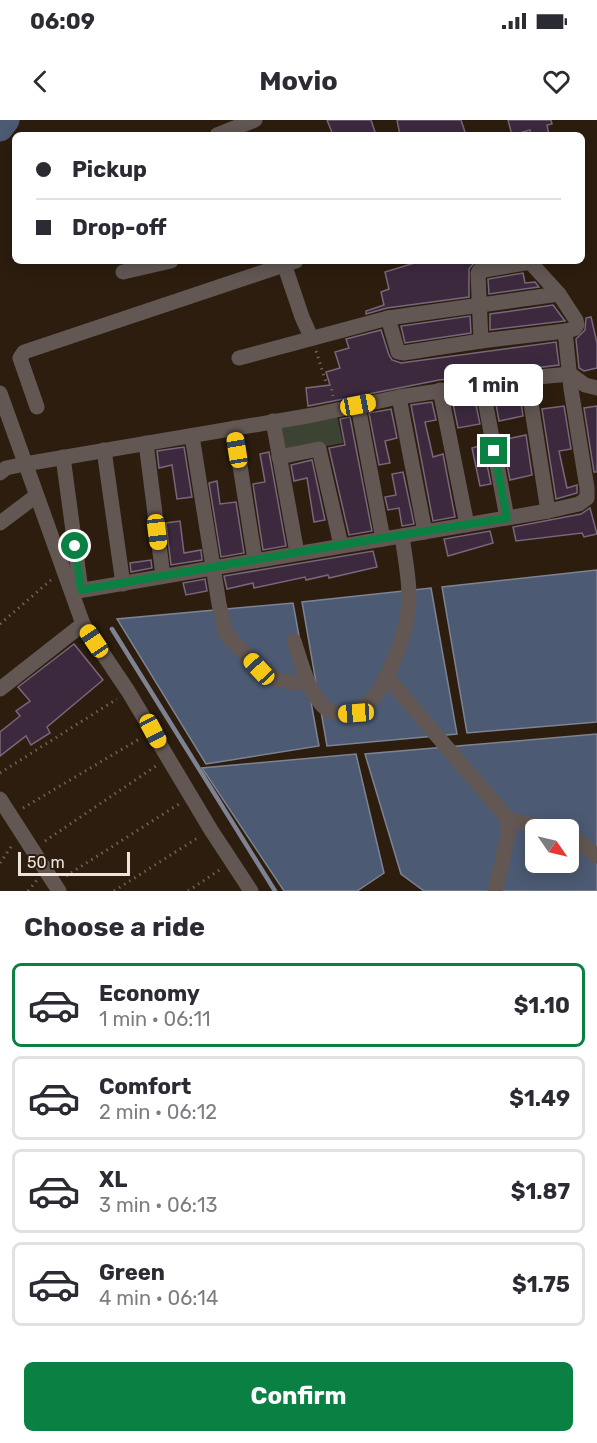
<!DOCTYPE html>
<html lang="en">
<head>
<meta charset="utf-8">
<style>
	:root { --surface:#fff; --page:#f2f2f3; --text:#2b2b33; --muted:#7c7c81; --line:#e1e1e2; --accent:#0b8043 }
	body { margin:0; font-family:Rubik,sans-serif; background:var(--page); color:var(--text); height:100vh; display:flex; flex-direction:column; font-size:22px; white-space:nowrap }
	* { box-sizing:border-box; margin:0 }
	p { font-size:20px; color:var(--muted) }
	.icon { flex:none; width:33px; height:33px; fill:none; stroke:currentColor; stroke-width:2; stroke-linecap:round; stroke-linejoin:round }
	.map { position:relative; height:771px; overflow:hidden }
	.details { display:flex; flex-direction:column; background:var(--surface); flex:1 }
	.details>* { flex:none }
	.top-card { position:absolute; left:12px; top:12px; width:573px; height:132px; border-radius:9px; box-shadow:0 3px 15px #0003; display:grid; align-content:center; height:132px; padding:0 24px; background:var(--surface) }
	.needle { width:39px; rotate:124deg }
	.buttons { position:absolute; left:525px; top:699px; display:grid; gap:12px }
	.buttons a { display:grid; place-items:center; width:54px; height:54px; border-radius:9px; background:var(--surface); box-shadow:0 3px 15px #0003; font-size:30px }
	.scale { position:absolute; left:18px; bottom:15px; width:112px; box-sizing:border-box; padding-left:6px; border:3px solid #efe4db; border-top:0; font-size:16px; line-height:21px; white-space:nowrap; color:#efe4db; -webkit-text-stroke:4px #2c1d0e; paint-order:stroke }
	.end { position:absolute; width:27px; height:27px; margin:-14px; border:8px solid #0b8043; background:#fff; box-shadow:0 0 0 3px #fff }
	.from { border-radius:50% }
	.bubble { position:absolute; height:42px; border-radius:9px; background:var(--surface); box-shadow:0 3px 15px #0003; font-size:20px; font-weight:700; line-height:42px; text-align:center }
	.car { position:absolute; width:18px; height:36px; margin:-18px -9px; border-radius:8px; box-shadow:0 0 4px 2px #0007; background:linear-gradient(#f5c518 24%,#345 0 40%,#f5c518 0 76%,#345 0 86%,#f5c518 0) }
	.top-card b { display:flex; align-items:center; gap:21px; height:57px; font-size:22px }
	.top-card b+b { border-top:2px solid var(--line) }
	.top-card i { width:15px; height:15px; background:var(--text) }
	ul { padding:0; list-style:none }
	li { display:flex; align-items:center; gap:18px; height:84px; margin:0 12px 9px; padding:0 12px; border:3px solid var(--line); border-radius:9px }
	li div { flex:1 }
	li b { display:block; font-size:22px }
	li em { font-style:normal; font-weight:700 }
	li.current { border-color:var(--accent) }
	li>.icon { width:54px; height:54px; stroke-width:1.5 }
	h2 { padding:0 24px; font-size:27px; line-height:72px }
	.primary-button { display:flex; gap:12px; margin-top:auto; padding:12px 24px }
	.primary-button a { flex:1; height:69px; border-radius:9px; background:var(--accent); color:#fff; font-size:24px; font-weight:700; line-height:69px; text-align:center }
	.status { display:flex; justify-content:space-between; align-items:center; height:42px; padding:0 30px; background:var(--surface); direction:ltr }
	.status svg { height:16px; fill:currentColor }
	header { display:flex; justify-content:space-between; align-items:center; height:78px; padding:0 24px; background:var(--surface); font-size:27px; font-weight:700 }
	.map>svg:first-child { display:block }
	.pitch { fill:#3c4332 }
	.water { fill:#4c5a73; stroke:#7d8392; stroke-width:1.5; fill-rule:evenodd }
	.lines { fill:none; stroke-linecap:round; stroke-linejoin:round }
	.stream { stroke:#7d8392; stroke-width:4.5 }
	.river { stroke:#4c5a73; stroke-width:27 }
	.building { fill:#3c293e; stroke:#78677a; stroke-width:1.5 }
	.path { stroke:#6f6154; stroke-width:3; stroke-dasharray:1.5 4.5; stroke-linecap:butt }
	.minor { stroke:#625753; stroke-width:15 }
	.route { stroke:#0b8043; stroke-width:8 }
</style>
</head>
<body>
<div class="status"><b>06:09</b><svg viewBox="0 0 49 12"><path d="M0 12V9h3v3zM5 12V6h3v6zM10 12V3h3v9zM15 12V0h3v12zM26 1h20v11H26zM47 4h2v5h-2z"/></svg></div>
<header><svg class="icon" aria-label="back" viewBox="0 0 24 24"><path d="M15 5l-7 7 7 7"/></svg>Movio<svg class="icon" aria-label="heart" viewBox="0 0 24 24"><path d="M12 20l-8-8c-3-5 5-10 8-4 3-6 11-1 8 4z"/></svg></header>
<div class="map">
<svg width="597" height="771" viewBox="0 0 597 771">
	<rect width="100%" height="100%" fill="#2c1d0e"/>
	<!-- pitch -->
	<polygon class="pitch" points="336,292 343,323 284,334 276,302"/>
	<!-- water -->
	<g class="water">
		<polygon points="597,450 597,602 467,613 442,467"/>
		<polygon points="431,468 457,614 327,626 302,482"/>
		<polygon points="293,483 319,626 206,644 117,499"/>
		<path d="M597,614V771H424L401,754L365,634ZM536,710H568V742H536Z"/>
		<polygon points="356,634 384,753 357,771 284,771 202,648"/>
	</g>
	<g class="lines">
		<!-- stream -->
		<polyline class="stream" points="112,509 275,771"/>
		<!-- river -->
		<polyline class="river" points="0,8 6,0"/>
	</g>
	<!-- building -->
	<g class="building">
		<polygon points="327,0 371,0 376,15 333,15"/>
		<polygon points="397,0 461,0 466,15 400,15"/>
		<polygon points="508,0 551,0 552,4 547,5 549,15 531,15 530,10 512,15"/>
		<polygon points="421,141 480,141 473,144 469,149 469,177 387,188 366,194 366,191 384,185 381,172 389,169 385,152"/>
		<polygon points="523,153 525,163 535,162 539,167 489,174 488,159"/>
		<polygon points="553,185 565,201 490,210 490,194"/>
		<polygon points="470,196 471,213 405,223 401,206"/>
		<polygon points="591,197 597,223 597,248 584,251 579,248 576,219 585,210 586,198"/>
		<polygon points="381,210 389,235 392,240 401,243 556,222 559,245 439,260 308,286 306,268 330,265 326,252 340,248 335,232 349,228 346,219"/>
		<polygon points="519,269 523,296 499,301 494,273"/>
		<polygon points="474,276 480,304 458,308 452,279"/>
		<polygon points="432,282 436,300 425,302 433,337 443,334 455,397 433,401 411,285"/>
		<polygon points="564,286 571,329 559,331 567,368 577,365 577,373 556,379 542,289"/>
		<polygon points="597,286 597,352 594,352 584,288"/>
		<polygon points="391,289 397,318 385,321 390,343 379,345 369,293"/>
		<polygon points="350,297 372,411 349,415 329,328 345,325 340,299"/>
		<polygon points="526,315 532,355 510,360 502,320"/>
		<polygon points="483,325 491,364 480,366 472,328"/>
		<polygon points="184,327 192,377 177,379 172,345 159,348 157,331"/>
		<polygon points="269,332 286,426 263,430 253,364 265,362 260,334"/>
		<polygon points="312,340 325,400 314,402 307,358 294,361 291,345"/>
		<polygon points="403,352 414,404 402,406 399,388 388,390 385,377 396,375 392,354"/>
		<polygon points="217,361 220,384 236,382 244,433 221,437 209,363"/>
		<polygon points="590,388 597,414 584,417 582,413 516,421 513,407 581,394"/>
		<polygon points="180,401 184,433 201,430 202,440 171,445 166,403"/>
		<polygon points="490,411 493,423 448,436 444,419"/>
		<polygon points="373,431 377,447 329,458 328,455 306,460 305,457 254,468 253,463 227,469 224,456"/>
		<polygon points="151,440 152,448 131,452 130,443"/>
		<polygon points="205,459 207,471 186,475 183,463"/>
		<polygon points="74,524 103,560 47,607 50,613 31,625 26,616 0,636 0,612 20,596 16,591 30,581 18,567"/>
	</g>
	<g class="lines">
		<!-- path -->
		<g class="path">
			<polyline points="316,231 326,262 331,266 333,276"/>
			<polyline points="0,504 51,460"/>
			<polyline points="0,653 117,579"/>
			<polyline points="23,688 141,618"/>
			<polyline points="45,721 156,646"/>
			<polyline points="0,743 13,724"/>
			<polyline points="66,756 179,684"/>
			<polyline points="28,771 37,760"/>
			<polyline points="114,771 199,717"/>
			<polyline points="188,771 221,749"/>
		</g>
		<!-- minor -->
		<g class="minor">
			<polyline points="232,9 255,0"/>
			<polyline points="217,15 232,9 234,15"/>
			<polyline points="283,141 302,197 311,217"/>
			<polyline points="529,141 559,174 576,200 577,205 574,209 565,211"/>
			<polyline points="123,152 171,141"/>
			<polyline points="388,198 398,232 403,233 481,221"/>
			<polyline points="239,238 388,198 559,174"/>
			<polyline points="527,258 548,391"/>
			<polyline points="482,264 507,398"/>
			<polyline points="440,270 467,405"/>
			<polyline points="0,273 83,504 128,571 211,710 251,771"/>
			<polyline points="399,277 425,412"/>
			<polyline points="358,286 383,419"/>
			<polyline points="37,287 20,238 24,232 296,141"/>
			<polyline points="273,301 297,433"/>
			<polyline points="234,308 255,440"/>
			<polyline points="192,316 219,484 226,514 259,549 276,559 293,563 308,562"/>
			<polyline points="146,323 163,456"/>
			<polyline points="104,330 123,464"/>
			<polyline points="63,337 81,470"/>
			<polyline points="279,337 319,329 341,425"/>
			<polyline points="0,353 6,348 25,344 313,295 399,277 527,258 570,254 585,265 597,268"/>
			<polyline points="0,403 36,376"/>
			<polyline points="72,472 548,391 579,384 587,378 587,368 571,269 565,211 481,221 478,153 479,151 531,142"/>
			<path d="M294,521C301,542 307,567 321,584C328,592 337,594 346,594C379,592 399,531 406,503C413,475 406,445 402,416"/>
			<polyline points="386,556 508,699 553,710"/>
			<polyline points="0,569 83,504"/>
			<polyline points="0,679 59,771"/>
			<polyline points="568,713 597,736"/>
			<polyline points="495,771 508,716 508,699"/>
		</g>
	</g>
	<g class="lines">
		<!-- route -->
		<polyline class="route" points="75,426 81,470 340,425 507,398 494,331"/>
	</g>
</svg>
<div class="buttons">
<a><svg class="needle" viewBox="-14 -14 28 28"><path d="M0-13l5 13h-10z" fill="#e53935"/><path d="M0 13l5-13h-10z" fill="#7c7c81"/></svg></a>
</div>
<div class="scale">50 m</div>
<i class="end from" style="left:75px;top:426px"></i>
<i class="end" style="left:494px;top:331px"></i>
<div class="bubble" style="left:444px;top:244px;width:99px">1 min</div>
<i class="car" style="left:358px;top:285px;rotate:79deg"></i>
<i class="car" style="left:237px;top:330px;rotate:351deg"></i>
<i class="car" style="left:157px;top:412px;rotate:173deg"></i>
<i class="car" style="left:94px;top:521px;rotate:326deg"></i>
<i class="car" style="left:259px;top:549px;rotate:317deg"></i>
<i class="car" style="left:356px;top:593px;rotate:266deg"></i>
<i class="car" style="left:153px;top:611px;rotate:152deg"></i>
<div class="top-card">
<b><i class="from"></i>Pickup</b>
<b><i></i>Drop-off</b>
</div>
</div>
<section class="details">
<h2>Choose a ride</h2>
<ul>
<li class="current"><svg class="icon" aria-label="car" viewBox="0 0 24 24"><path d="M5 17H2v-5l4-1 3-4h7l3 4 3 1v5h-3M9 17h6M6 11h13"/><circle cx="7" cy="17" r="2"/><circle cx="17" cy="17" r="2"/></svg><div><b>Economy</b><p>1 min · 06:11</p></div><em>$1.10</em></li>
<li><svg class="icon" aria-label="car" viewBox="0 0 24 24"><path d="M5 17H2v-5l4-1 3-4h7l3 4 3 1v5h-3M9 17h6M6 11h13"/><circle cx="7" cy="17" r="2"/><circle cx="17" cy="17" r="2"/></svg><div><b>Comfort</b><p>2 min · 06:12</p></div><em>$1.49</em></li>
<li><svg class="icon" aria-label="car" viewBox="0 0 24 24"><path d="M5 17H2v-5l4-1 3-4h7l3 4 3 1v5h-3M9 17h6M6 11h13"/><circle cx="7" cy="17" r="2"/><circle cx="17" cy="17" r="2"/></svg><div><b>XL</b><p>3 min · 06:13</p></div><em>$1.87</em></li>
<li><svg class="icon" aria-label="car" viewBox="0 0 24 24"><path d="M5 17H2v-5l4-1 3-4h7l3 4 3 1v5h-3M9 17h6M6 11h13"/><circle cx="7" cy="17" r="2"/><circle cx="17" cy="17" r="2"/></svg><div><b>Green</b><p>4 min · 06:14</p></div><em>$1.75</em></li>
</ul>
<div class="primary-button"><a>Confirm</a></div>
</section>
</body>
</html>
